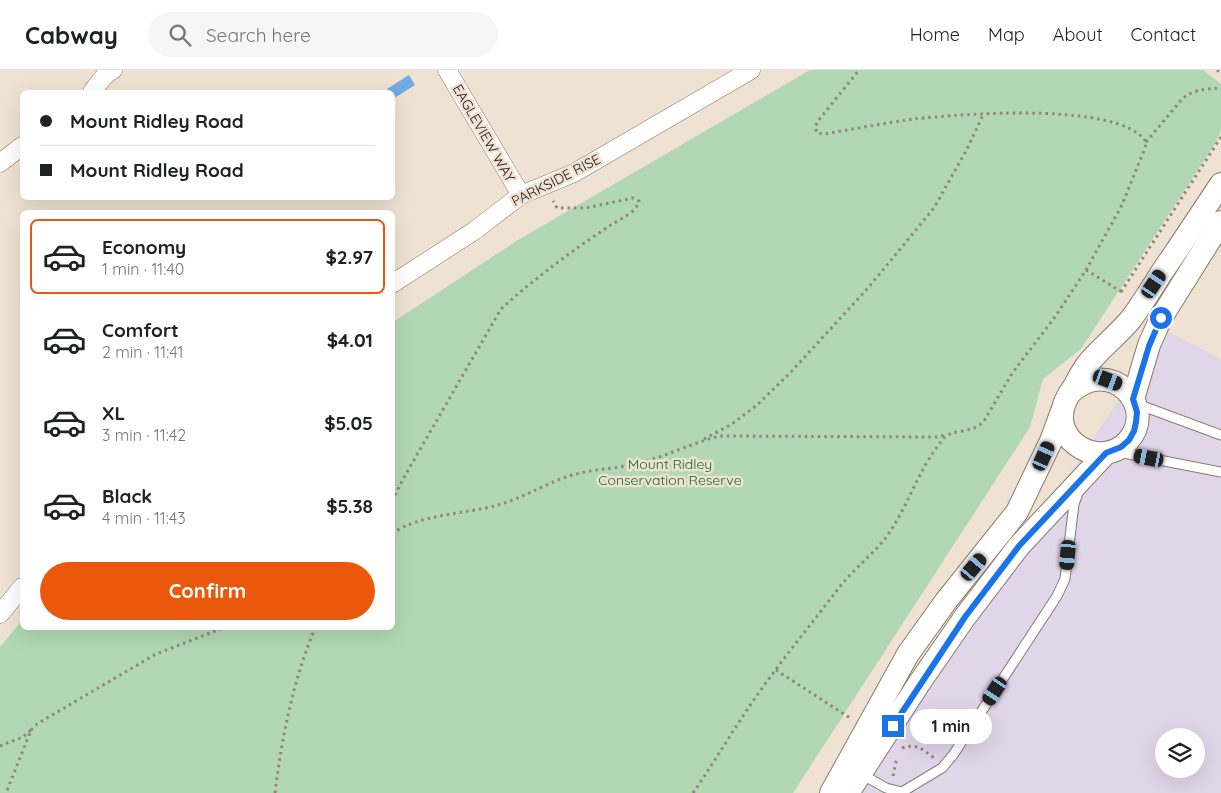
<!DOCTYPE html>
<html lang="en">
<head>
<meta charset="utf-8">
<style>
	:root { --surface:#fff; --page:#f6f6f6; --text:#202124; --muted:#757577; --line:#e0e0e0; --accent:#ea580c }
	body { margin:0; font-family:Quicksand,sans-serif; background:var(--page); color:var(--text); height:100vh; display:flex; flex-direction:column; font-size:19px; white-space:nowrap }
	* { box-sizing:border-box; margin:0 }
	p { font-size:16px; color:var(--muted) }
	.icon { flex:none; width:28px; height:28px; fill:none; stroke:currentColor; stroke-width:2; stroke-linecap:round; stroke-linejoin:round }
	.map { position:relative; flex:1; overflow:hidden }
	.sheet { position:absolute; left:20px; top:140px; width:375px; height:420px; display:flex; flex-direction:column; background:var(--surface); border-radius:8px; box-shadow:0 5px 20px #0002 }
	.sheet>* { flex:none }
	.banner { position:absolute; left:20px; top:20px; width:375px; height:110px; border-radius:8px; box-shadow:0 5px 20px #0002; display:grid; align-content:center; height:110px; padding:0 20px; background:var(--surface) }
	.tools { position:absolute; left:1155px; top:658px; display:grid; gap:10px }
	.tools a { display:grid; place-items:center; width:50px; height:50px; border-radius:50%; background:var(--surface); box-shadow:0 5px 20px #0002; font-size:25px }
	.end { position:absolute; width:22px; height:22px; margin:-11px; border:6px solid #1a73e8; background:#fff; box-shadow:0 0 0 2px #fff }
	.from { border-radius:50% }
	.bubble { position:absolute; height:35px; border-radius:18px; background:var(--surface); box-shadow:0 5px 20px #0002; font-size:16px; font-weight:800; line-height:35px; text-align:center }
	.car { position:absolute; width:15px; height:30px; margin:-15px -8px; border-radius:6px; box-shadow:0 0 4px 1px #0007; background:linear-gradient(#222 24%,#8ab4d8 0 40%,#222 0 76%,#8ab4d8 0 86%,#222 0) }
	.banner b { display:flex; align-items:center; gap:18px; height:48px; font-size:19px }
	.banner b+b { border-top:1px solid var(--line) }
	.banner i { width:12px; height:12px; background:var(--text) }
	ul { padding:9px 0 0; list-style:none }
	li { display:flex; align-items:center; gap:15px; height:75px; margin:0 10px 8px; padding:0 10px; border:2px solid transparent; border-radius:8px }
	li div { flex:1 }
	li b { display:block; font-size:19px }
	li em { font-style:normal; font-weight:800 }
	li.current { border-color:var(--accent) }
	li>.icon { width:45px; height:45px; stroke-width:1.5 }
	.action { display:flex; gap:10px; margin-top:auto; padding:10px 20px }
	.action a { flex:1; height:58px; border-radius:30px; background:var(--accent); color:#fff; font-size:20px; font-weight:800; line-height:58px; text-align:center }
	header { display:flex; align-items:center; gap:30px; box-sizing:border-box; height:70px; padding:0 25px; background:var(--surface); border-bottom:1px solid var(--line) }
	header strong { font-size:24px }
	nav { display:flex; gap:28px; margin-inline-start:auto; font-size:18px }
	.search { width:350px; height:45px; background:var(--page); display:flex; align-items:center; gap:12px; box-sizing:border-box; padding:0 18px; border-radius:28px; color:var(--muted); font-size:19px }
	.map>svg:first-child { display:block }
	.education { fill:#e1d5e9; fill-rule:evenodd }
	.green { fill:#b2d8b3 }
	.water { fill:#72aae3 }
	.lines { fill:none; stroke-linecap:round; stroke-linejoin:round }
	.service-casing { stroke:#877b6d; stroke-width:11 }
	.minor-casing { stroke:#877b6d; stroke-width:19 }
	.tertiary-casing { stroke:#877b6d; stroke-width:24 }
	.path { stroke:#8f867b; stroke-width:3; stroke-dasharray:2.5 4; stroke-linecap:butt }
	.service { stroke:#fff; stroke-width:9 }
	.minor { stroke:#fff; stroke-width:18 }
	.tertiary { stroke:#fff; stroke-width:22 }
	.route { stroke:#1a73e8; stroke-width:6 }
	.labels { text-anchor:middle; stroke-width:5; stroke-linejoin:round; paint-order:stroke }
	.street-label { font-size:14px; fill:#1d1813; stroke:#efe2d2 }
	.park-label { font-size:14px; fill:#106923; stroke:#efe2d2 }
</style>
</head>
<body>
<header>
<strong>Cabway</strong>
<div class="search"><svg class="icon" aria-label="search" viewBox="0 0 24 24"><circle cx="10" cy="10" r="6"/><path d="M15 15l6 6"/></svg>Search here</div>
<nav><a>Home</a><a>Map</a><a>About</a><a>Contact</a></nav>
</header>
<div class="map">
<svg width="1221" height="723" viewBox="0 0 1221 723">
	<rect width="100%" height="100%" fill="#efe2d2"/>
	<!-- education -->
	<path class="education" d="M1165,260L1221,289V723H858ZM1164,666H1196V699H1164Z"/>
	<!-- green -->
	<polygon class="green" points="810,0 1203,0 1221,14 1221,61 1216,72 1081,279 1043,309 1030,357 793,723 0,723 0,577 22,550 22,558 392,558 393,252 518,170"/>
	<!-- water -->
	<polygon class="water" points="409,5 415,15 393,29 392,22 389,22 387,19"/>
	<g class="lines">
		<!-- service casing -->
		<g class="service-casing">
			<g id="service">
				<polyline points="1137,334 1221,365"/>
				<polyline points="1118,382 1221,402"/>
				<polyline points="861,704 886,718 902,722 942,698 953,685 1057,526 1065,509 1066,500 1074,434 1078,423"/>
			</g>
		</g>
		<!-- minor casing -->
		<g class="minor-casing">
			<g id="minor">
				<polyline points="447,0 521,125"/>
				<path d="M92,22C98,14 104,4 113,0"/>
				<polyline points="0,93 22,76"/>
				<polyline points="392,214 474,161 521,125 574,103 751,0"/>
				<polyline points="0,544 22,517"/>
			</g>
		</g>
		<!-- tertiary casing -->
		<g class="tertiary-casing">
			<g id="tertiary">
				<path d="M1069,324C1109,284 1159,336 1128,371C1102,400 1051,373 1064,335C1066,328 1071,322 1075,315C1078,309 1082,302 1086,296C1099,279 1117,266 1131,249C1142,234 1152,218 1162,202C1182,173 1201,144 1221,114"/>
				<polyline points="1133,329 1149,275 1161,248 1221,152"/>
				<polyline points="831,723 908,584 946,531 1017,442 1051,371 1062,341"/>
				<polyline points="848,723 920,612 965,547 1019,476 1106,383"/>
			</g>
		</g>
		<!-- path -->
		<g class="path">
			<polyline points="1217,0 1221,3"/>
			<path d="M1146,72L1183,28C1195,19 1207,19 1221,18"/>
			<polyline points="1086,200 1122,222"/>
			<polyline points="1121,222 1221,67"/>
			<polyline points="704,369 732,354 757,335 790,303 868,218 934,138 967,79 983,45"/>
			<path d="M392,431L403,409L501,239C535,208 573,180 611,155C620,149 637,142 639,131L633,128L586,138H557L553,131"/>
			<path d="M392,464C418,444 467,444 498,435C523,428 545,414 569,406C591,399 614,399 636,394C665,387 691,373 720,366L937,367L945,365"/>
			<polyline points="776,600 850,648"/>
			<polyline points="31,660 37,654 47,648 156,584 223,558"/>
			<polyline points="0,676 23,667 31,660 6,723"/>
			<path d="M902,678C917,673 922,679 934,688"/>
			<polyline points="893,706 897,687"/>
			<path d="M275,723C282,666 293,611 315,558"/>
			<path d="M693,723C711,697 727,670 745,643C773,600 807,560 838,519C853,499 873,485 887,466C909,435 919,397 944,368C951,359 973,364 984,351L1013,302L1055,247L1086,200L1122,135L1145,78L1146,72C1121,31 959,44 914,49C884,53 854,59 824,64L817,63L815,57L818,51L859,0"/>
		</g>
		<!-- service -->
		<use href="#service" class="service"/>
		<!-- minor -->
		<use href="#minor" class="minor"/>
		<!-- tertiary -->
		<use href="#tertiary" class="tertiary"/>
	</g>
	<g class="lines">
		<!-- route -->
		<polyline class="route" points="893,656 965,547 1019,476 1106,383 1121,377 1129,370 1134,361 1136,352 1137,342 1133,329 1149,276 1161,248"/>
	</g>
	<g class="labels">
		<!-- street labels -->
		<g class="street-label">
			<text transform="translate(484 63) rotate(60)" y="5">EAGLEVIEW WAY</text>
			<text transform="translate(556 110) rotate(-27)" y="5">PARKSIDE RISE</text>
		</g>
		<!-- park labels -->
		<g class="park-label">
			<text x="670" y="399">Mount Ridley<tspan x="670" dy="16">Conservation Reserve</tspan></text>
		</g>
	</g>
</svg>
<div class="tools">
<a><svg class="icon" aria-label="layers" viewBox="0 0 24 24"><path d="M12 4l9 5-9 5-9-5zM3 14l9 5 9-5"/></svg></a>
</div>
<i class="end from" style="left:1161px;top:248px"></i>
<i class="end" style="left:893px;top:656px"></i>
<div class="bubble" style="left:910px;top:639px;width:82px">1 min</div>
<i class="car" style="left:1154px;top:214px;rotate:34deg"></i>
<i class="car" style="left:1108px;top:310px;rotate:111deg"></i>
<i class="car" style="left:1044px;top:386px;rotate:24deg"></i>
<i class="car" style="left:1149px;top:388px;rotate:281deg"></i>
<i class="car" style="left:1068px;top:485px;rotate:185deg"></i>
<i class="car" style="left:974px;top:497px;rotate:40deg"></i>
<i class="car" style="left:995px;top:621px;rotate:213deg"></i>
<div class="banner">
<b><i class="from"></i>Mount Ridley Road</b>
<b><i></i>Mount Ridley Road</b>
</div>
<section class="sheet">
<ul>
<li class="current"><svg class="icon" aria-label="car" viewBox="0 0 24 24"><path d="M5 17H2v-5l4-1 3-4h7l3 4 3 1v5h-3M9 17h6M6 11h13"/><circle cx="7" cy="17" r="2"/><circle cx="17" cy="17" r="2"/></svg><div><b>Economy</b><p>1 min · 11:40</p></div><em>$2.97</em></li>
<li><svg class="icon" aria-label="car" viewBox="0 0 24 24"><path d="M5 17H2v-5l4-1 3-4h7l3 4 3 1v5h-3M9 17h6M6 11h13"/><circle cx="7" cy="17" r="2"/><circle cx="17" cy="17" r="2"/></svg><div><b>Comfort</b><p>2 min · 11:41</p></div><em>$4.01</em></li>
<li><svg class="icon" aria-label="car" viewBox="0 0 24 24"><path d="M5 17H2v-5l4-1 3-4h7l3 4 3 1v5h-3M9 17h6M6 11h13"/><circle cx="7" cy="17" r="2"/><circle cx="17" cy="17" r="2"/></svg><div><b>XL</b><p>3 min · 11:42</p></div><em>$5.05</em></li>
<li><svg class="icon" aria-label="car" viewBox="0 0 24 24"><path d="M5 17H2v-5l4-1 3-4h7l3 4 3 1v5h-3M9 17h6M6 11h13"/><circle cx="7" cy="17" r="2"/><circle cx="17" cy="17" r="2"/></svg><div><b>Black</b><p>4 min · 11:43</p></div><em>$5.38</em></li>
</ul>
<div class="action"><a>Confirm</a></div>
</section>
</div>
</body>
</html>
